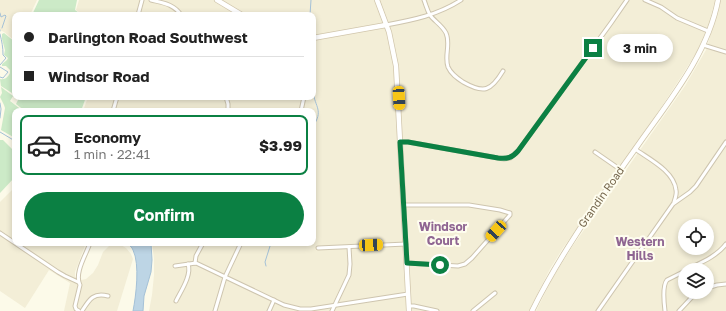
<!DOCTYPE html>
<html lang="en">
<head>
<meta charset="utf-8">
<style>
	:root { --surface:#fff; --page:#f6f6f6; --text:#222; --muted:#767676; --line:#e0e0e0; --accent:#0b8043 }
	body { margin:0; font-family:"Golos Text",sans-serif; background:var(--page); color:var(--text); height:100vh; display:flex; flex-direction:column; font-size:15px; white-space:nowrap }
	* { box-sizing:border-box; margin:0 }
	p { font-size:13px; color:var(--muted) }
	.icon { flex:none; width:22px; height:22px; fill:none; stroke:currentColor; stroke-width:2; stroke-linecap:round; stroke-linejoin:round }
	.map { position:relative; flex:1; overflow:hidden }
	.details { position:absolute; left:12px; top:108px; width:304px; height:138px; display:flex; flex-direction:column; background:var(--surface); border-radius:8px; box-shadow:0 2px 6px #0003 }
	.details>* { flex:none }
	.hud { position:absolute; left:12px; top:12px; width:304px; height:88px; border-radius:8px; box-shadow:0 2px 6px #0003; display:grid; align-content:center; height:88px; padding:0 12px; background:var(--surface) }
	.controls { position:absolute; left:678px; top:219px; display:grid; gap:8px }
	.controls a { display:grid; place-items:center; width:36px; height:36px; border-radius:50%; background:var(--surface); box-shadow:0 2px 6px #0003; font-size:20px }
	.end { position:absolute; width:18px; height:18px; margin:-9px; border:5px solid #0b8043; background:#fff; box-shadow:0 0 0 2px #fff }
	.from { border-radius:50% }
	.bubble { position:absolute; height:28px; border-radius:14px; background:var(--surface); box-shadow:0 2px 6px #0003; font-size:13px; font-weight:700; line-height:28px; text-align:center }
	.car { position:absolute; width:12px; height:24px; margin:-12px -6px; border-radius:5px; box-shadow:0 0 3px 1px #0007; background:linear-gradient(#f5c518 24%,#345 0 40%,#f5c518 0 76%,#345 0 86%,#f5c518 0) }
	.hud b { display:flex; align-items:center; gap:14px; height:38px; font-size:15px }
	.hud b+b { border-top:1px solid var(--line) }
	.hud i { width:10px; height:10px; background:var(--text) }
	ul { padding:7px 0 0; list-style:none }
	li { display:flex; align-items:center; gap:12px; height:60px; margin:0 8px 6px; padding:0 4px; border:2px solid transparent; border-radius:8px }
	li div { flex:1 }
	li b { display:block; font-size:15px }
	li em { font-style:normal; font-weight:700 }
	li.selected { border-color:var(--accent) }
	li>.icon { width:36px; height:36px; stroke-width:1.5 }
	.button { display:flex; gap:8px; margin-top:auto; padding:8px 12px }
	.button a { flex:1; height:46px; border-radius:24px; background:var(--accent); color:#fff; font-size:16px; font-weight:700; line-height:46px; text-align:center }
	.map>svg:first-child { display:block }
	.residential { fill:#f3eed7; fill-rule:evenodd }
	.green { fill:#cceac7 }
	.water { fill:#bdd5e5; stroke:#a4c1d7 }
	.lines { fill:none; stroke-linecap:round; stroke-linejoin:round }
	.stream { stroke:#a4c1d7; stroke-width:1 }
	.street-casing { stroke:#cec5af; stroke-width:5 }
	.secondary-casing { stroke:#d1c6ac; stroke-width:6 }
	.street { stroke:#fff; stroke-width:3 }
	.secondary { stroke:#fff; stroke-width:4.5 }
	.route { stroke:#0b8043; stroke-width:5 }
	.labels { text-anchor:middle; stroke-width:4; stroke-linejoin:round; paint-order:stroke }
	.street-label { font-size:11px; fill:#76674d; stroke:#fefdef }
	.neighbourhood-label { font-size:12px; font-weight:bold; fill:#8f6592; stroke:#fefdef }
</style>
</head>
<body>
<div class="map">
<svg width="726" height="311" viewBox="0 0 726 311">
	<rect width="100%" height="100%" fill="#fcfae9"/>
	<!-- residential -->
	<g class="residential">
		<polygon points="0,0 37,0 30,15 15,15 15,41 4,32 0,30"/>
		<polygon points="79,0 715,0 709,23 698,50 681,77 653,120 563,248 550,269 529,311 149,311 152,295 154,275 154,259 152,243 313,243 313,111 83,111 88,97 313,97 313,15 83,15 76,10"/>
		<path d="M721,0H726V311H536L552,279L572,247L685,86L706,50ZM685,226H707V248H685ZM685,270H707V292H685Z"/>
		<polygon points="15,187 15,243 86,243 75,272 75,277 81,280 86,279 93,273 98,265 103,252 109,246 115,244 121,245 126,248 131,254 133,259 117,311 64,311 70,283 49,270 25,308 0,291 0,202"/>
	</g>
	<!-- green -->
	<g class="green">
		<polygon points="39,0 77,0 75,10 82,15 32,15"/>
		<path d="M4,33L15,42V95L1,86L0,79C5,80 8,77 10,73V70L6,66H2V64L7,60L8,58L4,55L5,50L2,39V34Z"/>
		<polygon points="1,87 13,96 10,101 23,111 15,111 15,138 1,130 5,108 4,105 0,97 2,93"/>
		<polygon points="19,97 86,97 81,111 25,111 16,104 19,98"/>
		<polygon points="0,140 3,140 15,152 15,177 0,193"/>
	</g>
	<!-- water -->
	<path class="water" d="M127,243H151L152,260L151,272L144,296L143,311H133C136,296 140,264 133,250C132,247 129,245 127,243Z"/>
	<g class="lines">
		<!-- stream -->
		<g class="stream">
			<polyline points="0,13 1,17 5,15 6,16 2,28"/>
			<polyline points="310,15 311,0"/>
			<polyline points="0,31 0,30"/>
			<path d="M0,34C2,42 3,47 3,55L6,58L0,65"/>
			<polyline points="0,67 8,72 3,78 0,77"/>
			<path d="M313,92C315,107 324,111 313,126"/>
			<polyline points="0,103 1,109 0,118"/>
			<polyline points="0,132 15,141"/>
			<polyline points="266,266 265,262 271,243"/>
		</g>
		<!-- street casing -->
		<g class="street-casing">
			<g id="street">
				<path d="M151,0C163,3 174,4 181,15"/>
				<path d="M424,0C426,5 427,10 430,15C434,21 442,25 446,33C451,44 444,56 448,67C451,74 457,78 463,82C484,94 491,91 503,71"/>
				<polyline points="645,0 661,7 677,18 708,31"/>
				<polyline points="138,15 142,0"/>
				<path d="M386,25C413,20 438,15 461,0"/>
				<polyline points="703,45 726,52"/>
				<polyline points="226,97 228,104 228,111"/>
				<polyline points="113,111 117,97"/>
				<polyline points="301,111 304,97"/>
				<polyline points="401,142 408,142 498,158 504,159 510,158 518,151 539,122 611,23 627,0"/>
				<path d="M635,149C649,159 674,171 676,190C677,194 675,199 674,202"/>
				<polyline points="595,152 621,170"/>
				<polyline points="404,205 469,205 500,210 510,213 510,215 472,258 465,264 458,266 407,263"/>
				<polyline points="0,233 58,272 65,276 78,282"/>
				<polyline points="318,248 406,244"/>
				<polyline points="195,263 196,256 203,243"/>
				<polyline points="175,266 196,263 284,305 300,309 311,309 408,294"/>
				<path d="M686,270C700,263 716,257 726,244"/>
				<polyline points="707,288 717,285 726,284"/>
				<path d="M176,301C181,291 192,275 188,264"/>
				<polyline points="409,306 414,306 437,311"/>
				<path d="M79,311L76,309L75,306L80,285C74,273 86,255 90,243"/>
				<path d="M82,311C89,300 93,292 108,296"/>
				<polyline points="215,311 225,277 241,243"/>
				<polyline points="269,311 274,300"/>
				<polyline points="332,311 349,275 350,264 349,247"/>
				<polyline points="473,311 495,293"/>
				<polyline points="598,311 673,204 690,192 696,186 726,142"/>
				<path d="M665,311C664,303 662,286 667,280L685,271"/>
				<polyline points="679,311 693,296 699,292"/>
			</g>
		</g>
		<!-- secondary casing -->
		<g class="secondary-casing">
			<g id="secondary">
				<polyline points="217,0 242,15"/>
				<polyline points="377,0 389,32 396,66 409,311"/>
				<polyline points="313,38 386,25"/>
				<path d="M532,311C561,252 600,199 638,145C669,101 708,54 718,0"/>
			</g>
		</g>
		<!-- street -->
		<use href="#street" class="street"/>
		<!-- secondary -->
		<use href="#secondary" class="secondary"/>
	</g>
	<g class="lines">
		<!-- route -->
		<path class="route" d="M440,265L407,263L400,142H408L498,158C507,159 512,158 518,151L593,48"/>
	</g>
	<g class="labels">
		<!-- street labels -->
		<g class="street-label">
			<text transform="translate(601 197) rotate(-55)" y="4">Grandin Road</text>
		</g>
		<!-- neighbourhood labels -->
		<g class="neighbourhood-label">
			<text x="443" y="231">Windsor<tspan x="443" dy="14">Court</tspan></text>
			<text x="640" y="246">Western<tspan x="640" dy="14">Hills</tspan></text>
		</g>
	</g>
</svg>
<div class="controls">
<a><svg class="icon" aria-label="locate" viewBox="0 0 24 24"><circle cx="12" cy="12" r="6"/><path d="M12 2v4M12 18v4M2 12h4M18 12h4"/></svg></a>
<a><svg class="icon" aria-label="layers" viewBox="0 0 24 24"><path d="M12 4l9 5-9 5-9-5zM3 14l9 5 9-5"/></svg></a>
</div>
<i class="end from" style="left:440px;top:265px"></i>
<i class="end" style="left:593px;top:48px"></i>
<div class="bubble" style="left:607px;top:34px;width:66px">3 min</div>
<i class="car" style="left:399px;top:98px;rotate:177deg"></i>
<i class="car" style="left:496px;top:231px;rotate:222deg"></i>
<i class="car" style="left:371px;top:245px;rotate:87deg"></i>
<div class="hud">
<b><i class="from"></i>Darlington Road Southwest</b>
<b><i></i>Windsor Road</b>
</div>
<section class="details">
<ul>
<li class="selected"><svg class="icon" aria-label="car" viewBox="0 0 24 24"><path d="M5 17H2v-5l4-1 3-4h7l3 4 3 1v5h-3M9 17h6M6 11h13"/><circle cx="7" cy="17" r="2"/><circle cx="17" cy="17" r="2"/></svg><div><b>Economy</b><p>1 min · 22:41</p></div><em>$3.99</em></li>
</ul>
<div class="button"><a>Confirm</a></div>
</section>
</div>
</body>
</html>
